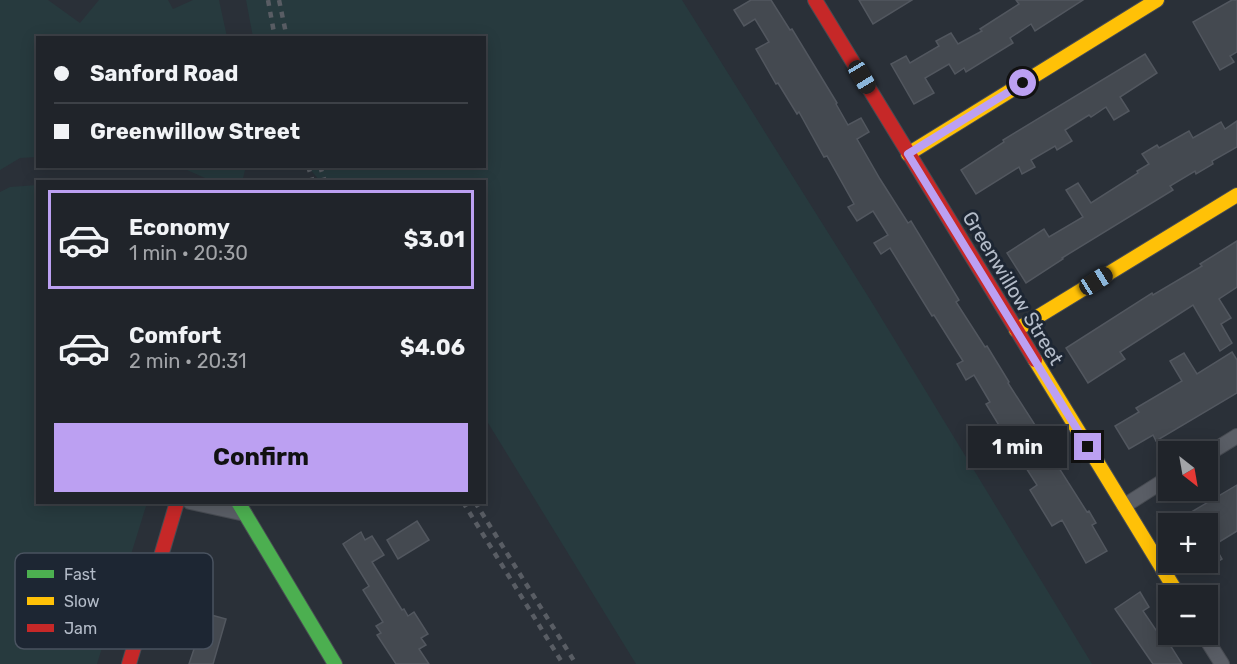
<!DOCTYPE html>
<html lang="en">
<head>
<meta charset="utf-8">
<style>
	:root { --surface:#20242a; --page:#282c32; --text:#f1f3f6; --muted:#a2a4a8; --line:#3d4147; --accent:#bca0f2 }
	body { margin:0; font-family:Rubik,sans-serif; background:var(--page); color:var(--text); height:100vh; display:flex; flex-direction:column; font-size:22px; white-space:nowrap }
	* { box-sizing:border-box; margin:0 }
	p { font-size:20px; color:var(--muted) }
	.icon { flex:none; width:33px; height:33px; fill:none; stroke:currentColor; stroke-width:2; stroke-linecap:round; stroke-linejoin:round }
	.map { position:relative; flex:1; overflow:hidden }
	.side { position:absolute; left:36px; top:180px; width:450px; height:324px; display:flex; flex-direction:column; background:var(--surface); border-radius:0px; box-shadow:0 3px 15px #0003,0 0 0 2px var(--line) }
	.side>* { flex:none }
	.top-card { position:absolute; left:36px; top:36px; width:450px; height:132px; border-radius:0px; box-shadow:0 3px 15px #0003,0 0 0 2px var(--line); display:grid; align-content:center; height:132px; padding:0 18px; background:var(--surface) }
	.needle { width:39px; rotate:149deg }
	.controls { position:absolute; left:1158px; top:441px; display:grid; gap:12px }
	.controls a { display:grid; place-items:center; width:60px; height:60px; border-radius:0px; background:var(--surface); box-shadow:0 3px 15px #0003,0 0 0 2px var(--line); font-size:30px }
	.end { position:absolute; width:27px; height:27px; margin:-14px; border:8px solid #bca0f2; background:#111; box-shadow:0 0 0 3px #111 }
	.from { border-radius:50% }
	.bubble { position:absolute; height:42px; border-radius:0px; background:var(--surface); box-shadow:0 3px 15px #0003,0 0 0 2px var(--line); font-size:20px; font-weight:700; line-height:42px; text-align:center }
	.car { position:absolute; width:18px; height:36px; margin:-18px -9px; border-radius:8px; box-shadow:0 0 4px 2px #0007; background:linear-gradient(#222 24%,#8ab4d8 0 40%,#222 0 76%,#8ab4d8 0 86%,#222 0) }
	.top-card b { display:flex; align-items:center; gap:21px; height:57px; font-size:22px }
	.top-card b+b { border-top:2px solid var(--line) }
	.top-card i { width:15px; height:15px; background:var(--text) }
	ul { padding:10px 0 0; list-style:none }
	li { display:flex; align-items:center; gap:18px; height:99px; margin:0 12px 9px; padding:0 6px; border:3px solid transparent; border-radius:0px }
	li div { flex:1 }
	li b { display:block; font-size:22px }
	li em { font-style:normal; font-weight:700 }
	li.current { border-color:var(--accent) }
	li>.icon { width:54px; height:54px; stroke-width:1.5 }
	.action { display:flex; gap:12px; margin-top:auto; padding:12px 18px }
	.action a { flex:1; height:69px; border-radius:0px; background:var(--accent); color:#111; font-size:24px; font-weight:700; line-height:69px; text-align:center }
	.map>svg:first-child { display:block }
	.green { fill:#273a3e }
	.building { fill:#444950; stroke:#52575f; stroke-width:1.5 }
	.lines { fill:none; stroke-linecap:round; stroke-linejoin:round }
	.street-casing { stroke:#484c53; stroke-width:16 }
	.fast-casing { stroke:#484c53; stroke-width:16 }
	.slow-casing { stroke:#484c53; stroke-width:16 }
	.jam-casing { stroke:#484c53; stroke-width:16 }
	.street { stroke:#5a5e66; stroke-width:14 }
	.fast { stroke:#4caf50; stroke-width:14 }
	.slow { stroke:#ffc107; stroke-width:14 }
	.jam { stroke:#c62828; stroke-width:14 }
	.rail { stroke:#595d64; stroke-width:4.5; stroke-dasharray:6 6; stroke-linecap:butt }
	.route { stroke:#bca0f2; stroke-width:8 }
	.labels { text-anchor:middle; stroke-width:6; stroke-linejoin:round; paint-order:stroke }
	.street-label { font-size:20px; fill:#b4bcc9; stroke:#1d2633 }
	.key { fill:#1d2633; stroke:#4a5360; stroke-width:1.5 }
	.key-label { font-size:16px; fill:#b4bcc9 }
</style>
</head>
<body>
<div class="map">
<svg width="1237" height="664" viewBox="0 0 1237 664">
	<rect width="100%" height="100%" fill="#2a3038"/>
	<!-- green -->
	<g class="green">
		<polygon points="0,0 48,0 80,23 99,0 168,0 173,9 193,0 219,0 227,37 38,38 37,157 20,158 0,170"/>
		<polygon points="246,0 682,0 871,301 1092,664 636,664 485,418 484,182 320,181 308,167 484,166 484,38 253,37"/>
		<polygon points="246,166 242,182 212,181 180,167"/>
		<polygon points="37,185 38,502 147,503 97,664 0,664 0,192 10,187"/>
	</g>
	<!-- building -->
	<g class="building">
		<polygon points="751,0 771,0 790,30 792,29 837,103 836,104 848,125 861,118 869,132 857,139 880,179 908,223 911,221 959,300 956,302 985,347 987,346 1009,382 1008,383 1053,453 1050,454 1087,512 1089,511 1096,523 1092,525 1107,551 1086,563 1062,520 1052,526 1030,490 1037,485 1021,460 1016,463 1006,448 1011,445 986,404 990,402 974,375 966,380 957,364 963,361 934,315 932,316 890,248 881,254 874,243 888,235 873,211 857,221 848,207 854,204 827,156 824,157 799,112 797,114 778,83 776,84 756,49 769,42 755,19 744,26 734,10"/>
		<polygon points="859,0 912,0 873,24"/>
		<polygon points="1016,0 1083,0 1035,31 1031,24 1010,38 1013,43 966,72 964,68 955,74 949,64 925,78 934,93 914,104 891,64 906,56 910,63 939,46 936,41 951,33 958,44 982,31 980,29 1019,4"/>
		<polygon points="1232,0 1237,0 1237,52 1230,56 1234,62 1220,70 1193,22"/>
		<polygon points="1145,54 1157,73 1120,97 1129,111 1114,120 1106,107 1091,117 1089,115 1065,130 1072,141 1057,150 1055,146 1031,160 1035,167 1022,174 1019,167 976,194 961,170 1004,142 1003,140"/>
		<polygon points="1237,121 1237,147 1212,161 1213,164 1196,174 1195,171 1170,186 1173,190 1062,258 1063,259 1026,283 1007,253 1044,229 1049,237 1083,217 1066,190 1078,183 1091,203 1138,173 1137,171 1149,164 1142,154 1157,145 1159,148 1189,131 1193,138 1221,122 1225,129"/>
		<polygon points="1237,241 1237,287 1219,299 1231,318 1221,324 1232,343 1220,351 1193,305 1120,352 1125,359 1088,383 1066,348 1152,293 1153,295 1202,266 1200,264"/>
		<polygon points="1232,352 1237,360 1237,393 1156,441 1153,435 1129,449 1115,426 1139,412 1136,408 1182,381 1170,361 1184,353 1197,374"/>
		<polygon points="1237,485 1237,531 1214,545 1222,559 1208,568 1208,524 1171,524"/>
		<polygon points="417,521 429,540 398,559 387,540"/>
		<polygon points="361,532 365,540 372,536 384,555 372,562 402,610 404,609 408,616 414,612 428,634 421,638 426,645 419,649 429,664 396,664 377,635 381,633 376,626 383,622 363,590 369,586 343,544"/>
		<polygon points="1140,592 1149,607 1143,611 1162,639 1165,637 1182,664 1153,664 1115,609"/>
		<polygon points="204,613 226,619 213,664 189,664 195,646 188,644 195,619 202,621"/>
	</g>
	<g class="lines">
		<!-- street casing -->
		<g class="street-casing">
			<g id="street">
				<polyline points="1208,454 1237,436"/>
				<polyline points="190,502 245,514"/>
				<polyline points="1124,506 1168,478"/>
				<polyline points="1203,634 1222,664"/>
			</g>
		</g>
		<!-- fast casing -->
		<g class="fast-casing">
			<polyline id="fast" points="238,502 335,664"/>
		</g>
		<!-- slow casing -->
		<g class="slow-casing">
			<g id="slow">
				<polyline points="908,154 1157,0"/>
				<polyline points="1016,330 1237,195"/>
				<polyline points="1035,360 1179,596"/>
			</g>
		</g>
		<!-- jam casing -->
		<g class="jam-casing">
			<g id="jam">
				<polyline points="815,0 1035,360"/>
				<polyline points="129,664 177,502"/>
			</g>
		</g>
		<!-- street -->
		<use href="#street" class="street"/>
		<!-- fast -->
		<use href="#fast" class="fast"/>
		<!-- slow -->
		<use href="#slow" class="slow"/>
		<!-- jam -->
		<use href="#jam" class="jam"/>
		<!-- rail -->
		<g class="rail">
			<polyline points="268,0 275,38"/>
			<polyline points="279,0 287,38"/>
			<polyline points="308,166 313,182"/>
			<polyline points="320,166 325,182"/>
			<polyline points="463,502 563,664"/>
			<polyline points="475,502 576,664"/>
		</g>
	</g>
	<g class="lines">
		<!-- route -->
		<polyline class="route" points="1023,83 908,154 1088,447"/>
	</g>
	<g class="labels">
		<!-- street labels -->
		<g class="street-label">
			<text transform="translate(1013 288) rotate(59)" y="7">Greenwillow Street</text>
		</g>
	</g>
	<!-- legend -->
	<rect x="15" y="553" width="198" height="96" rx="9" class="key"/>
	<rect x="27" y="570" width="27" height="8" fill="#4caf50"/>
	<rect x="27" y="597" width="27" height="8" fill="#ffc107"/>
	<rect x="27" y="624" width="27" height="8" fill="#c62828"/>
	<g class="key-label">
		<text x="64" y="580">Fast</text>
		<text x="64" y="607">Slow</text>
		<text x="64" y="634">Jam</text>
	</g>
</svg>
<div class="controls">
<a><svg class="needle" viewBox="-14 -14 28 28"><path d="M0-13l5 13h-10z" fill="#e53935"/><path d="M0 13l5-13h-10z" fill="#a2a4a8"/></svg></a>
<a>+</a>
<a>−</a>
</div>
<i class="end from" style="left:1023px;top:83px"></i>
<i class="end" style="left:1088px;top:447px"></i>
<div class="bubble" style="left:968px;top:426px;width:99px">1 min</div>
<i class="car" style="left:862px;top:77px;rotate:149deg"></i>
<i class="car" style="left:1096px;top:281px;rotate:58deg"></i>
<div class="top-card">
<b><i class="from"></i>Sanford Road</b>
<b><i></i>Greenwillow Street</b>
</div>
<section class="side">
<ul>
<li class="current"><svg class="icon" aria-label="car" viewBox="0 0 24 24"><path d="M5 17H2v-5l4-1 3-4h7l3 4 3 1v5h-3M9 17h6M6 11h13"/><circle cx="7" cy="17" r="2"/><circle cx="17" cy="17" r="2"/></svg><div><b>Economy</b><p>1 min · 20:30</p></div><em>$3.01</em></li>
<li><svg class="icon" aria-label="car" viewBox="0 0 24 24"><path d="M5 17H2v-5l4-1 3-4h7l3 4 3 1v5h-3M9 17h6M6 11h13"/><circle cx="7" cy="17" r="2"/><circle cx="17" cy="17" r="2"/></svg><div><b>Comfort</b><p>2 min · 20:31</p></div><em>$4.06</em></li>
</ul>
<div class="action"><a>Confirm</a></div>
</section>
</div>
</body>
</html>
